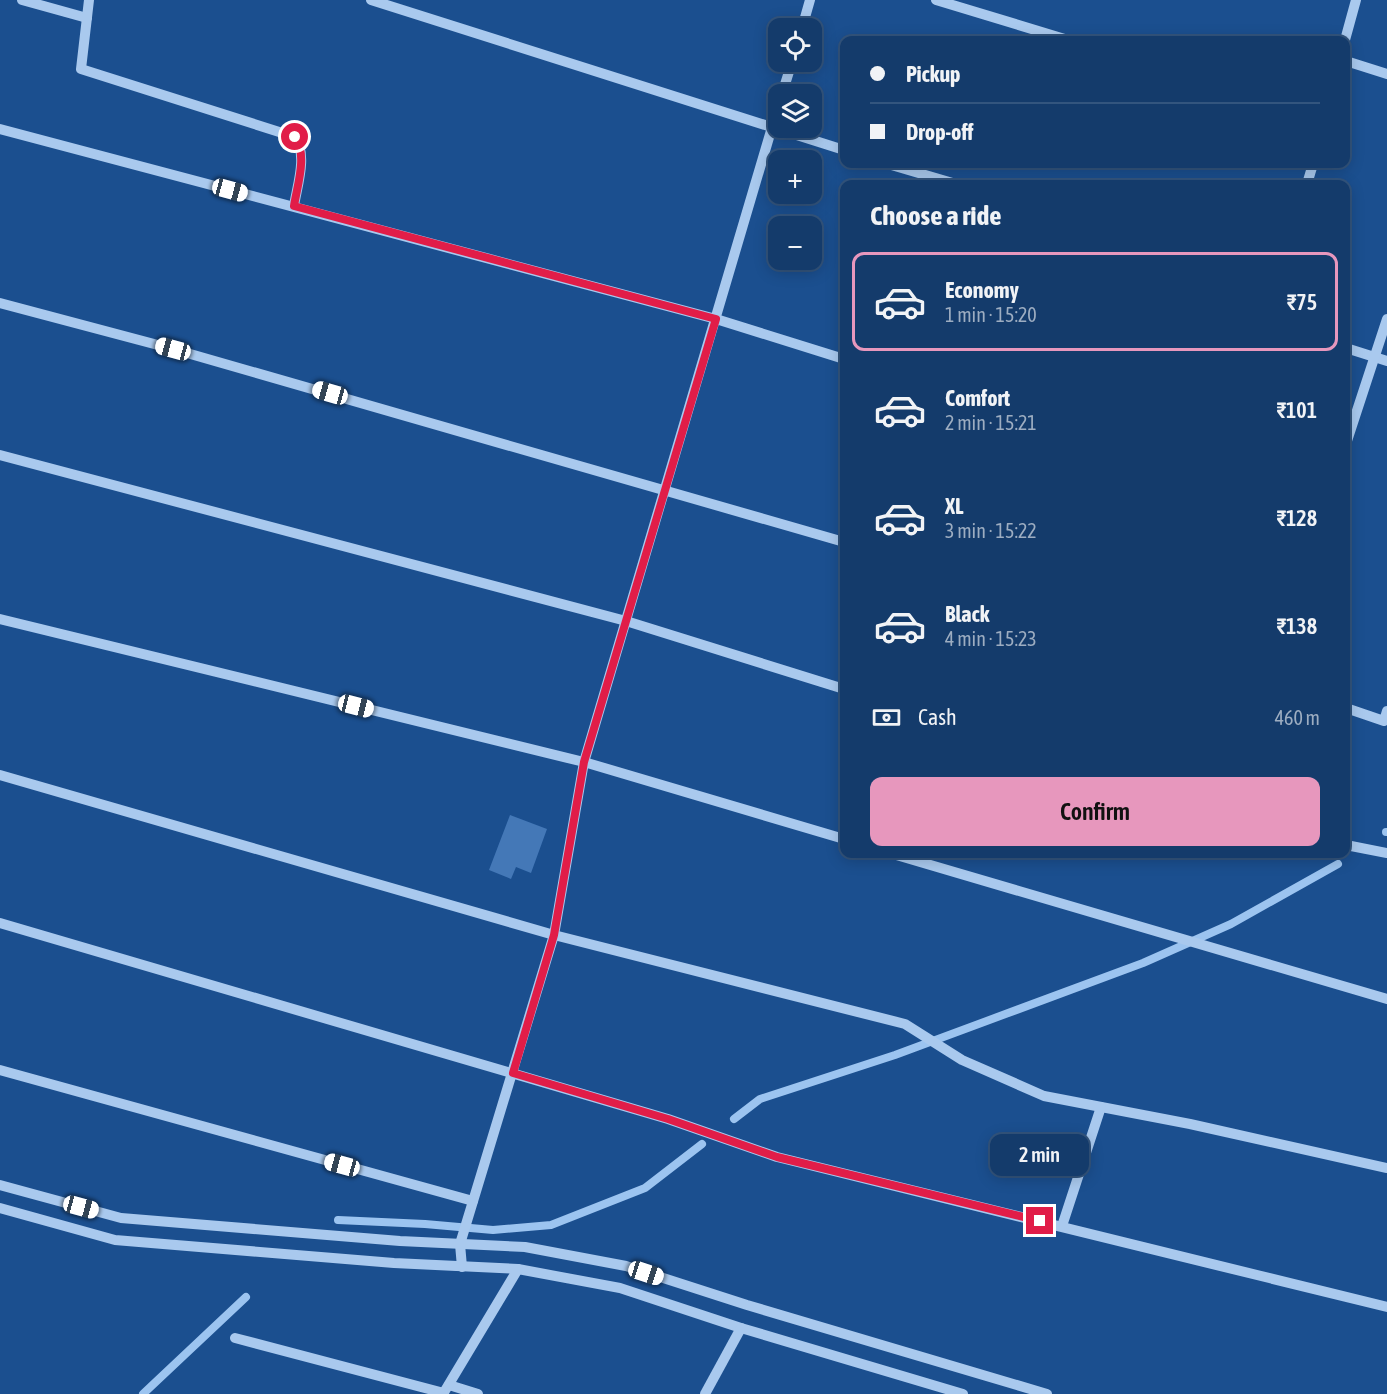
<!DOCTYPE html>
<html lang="en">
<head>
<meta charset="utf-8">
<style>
	:root { --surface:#143b6b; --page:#214673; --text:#f1f3f6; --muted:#9dadc1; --line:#33557e; --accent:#e797bd }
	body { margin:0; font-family:"Asap Condensed",sans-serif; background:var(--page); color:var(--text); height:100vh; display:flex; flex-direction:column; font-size:22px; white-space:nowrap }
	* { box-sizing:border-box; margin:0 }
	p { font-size:20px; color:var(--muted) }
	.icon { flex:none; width:33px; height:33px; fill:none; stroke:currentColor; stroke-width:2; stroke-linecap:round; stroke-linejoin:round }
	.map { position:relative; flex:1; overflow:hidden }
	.drawer { position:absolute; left:840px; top:180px; width:510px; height:678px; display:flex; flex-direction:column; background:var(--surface); border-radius:12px; box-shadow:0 3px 15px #0003,0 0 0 2px var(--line) }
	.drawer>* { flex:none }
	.banner { position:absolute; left:840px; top:36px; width:510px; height:132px; border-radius:12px; box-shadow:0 3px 15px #0003,0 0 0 2px var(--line); display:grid; align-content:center; height:132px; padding:0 30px; background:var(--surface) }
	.buttons { position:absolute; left:768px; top:18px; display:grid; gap:12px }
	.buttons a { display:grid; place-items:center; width:54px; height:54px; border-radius:12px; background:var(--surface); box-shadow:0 3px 15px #0003,0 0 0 2px var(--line); font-size:30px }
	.end { position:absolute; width:27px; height:27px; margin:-14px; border:8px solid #e11d48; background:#fff; box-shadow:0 0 0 3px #fff }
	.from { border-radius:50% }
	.bubble { position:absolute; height:42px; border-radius:12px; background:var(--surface); box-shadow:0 3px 15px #0003,0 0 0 2px var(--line); font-size:20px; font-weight:600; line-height:42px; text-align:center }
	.car { position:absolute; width:18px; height:36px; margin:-18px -9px; border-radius:8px; box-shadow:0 0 4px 2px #0007; background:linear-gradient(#fff 24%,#345 0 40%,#fff 0 76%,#345 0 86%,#fff 0) }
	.banner b { display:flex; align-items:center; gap:21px; height:57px; font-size:22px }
	.banner b+b { border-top:2px solid var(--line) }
	.banner i { width:15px; height:15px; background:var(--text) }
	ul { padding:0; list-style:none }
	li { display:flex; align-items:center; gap:18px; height:99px; margin:0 12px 9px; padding:0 18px; border:3px solid transparent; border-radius:12px }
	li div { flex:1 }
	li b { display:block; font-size:22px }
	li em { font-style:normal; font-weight:600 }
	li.on { border-color:var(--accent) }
	li>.icon { width:54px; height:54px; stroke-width:1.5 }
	h2 { padding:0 30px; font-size:27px; line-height:72px }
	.pay { display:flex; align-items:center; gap:15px; height:66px; padding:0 30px; font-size:22px }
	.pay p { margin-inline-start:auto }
	.cta { display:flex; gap:12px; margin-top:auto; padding:12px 30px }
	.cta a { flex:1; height:69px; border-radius:12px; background:var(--accent); color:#111; font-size:24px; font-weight:600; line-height:69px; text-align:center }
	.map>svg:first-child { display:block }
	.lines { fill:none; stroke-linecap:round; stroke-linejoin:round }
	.stream { stroke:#9cc4f0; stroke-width:8 }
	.building { fill:#4478b7 }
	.minor { stroke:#a9c9ee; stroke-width:10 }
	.route { stroke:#e11d48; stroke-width:8 }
</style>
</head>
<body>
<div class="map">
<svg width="1387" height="1394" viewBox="0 0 1387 1394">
	<rect width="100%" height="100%" fill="#1b4f8f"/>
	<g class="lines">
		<!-- stream -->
		<g class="stream">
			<polyline points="1386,832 1387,832"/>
			<polyline points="734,1119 760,1099 895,1055 1143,963 1231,924 1338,864"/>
			<polyline points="338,1220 425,1224 493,1230 551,1225 645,1188 702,1144"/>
			<polyline points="143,1394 246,1297"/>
		</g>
	</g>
	<!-- building -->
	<polygon class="building" points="510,815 547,829 531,873 516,867 511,879 489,870"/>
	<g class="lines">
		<!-- minor -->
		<g class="minor">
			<polyline points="22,0 87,18"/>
			<path d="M89,0L81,69L295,137C308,155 297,186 294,206"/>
			<polyline points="371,0 844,150"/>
			<polyline points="936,0 1068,40"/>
			<polyline points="802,28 810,0"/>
			<polyline points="1345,40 1356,0"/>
			<polyline points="1346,61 1387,74"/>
			<polyline points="782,94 792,62"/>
			<polyline points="0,129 716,319 844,359"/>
			<polyline points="888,164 956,184"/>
			<polyline points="1307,184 1313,164"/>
			<polyline points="0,303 173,349 844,542"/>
			<polyline points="1346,348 1387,361"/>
			<polyline points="1346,444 1387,319"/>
			<polyline points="0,455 626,621 844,689"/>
			<polyline points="0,619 584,762 844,839"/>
			<polyline points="1346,708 1384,721 1387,711"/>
			<polyline points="0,775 554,935 905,1024 962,1060 1044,1096 1190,1124 1387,1168"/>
			<polyline points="1346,845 1387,853"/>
			<polyline points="893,854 1387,999"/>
			<polyline points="0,923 668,1119 777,1157 1387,1307"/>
			<polyline points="0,1070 473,1201"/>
			<polyline points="0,1185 121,1218 400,1241 525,1247 626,1266 747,1305 1047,1394"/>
			<polyline points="0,1208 115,1240 394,1263 518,1269 620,1288 741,1328 963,1394"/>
			<polyline points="1062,1226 1101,1107"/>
			<polyline points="462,1267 460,1244 554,935 584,762 778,107"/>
			<polyline points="235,1338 444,1393"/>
			<polyline points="449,1385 478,1394"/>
			<polyline points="443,1394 518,1269"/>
			<polyline points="705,1394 741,1328"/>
		</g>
	</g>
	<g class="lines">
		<!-- route -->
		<path class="route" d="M295,137C308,155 297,186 294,206L716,319L584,762L554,935L513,1073L668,1119L777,1157L1040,1221"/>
	</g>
</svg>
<div class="buttons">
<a><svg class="icon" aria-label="locate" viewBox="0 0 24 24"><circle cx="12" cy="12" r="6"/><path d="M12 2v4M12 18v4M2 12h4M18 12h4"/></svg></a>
<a><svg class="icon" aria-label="layers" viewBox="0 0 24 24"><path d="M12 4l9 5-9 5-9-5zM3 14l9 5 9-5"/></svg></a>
<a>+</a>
<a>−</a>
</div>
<i class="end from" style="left:295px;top:137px"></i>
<i class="end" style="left:1040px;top:1221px"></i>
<div class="bubble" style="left:990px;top:1134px;width:99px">2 min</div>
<i class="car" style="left:230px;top:190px;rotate:105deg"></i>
<i class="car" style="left:173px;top:349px;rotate:285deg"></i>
<i class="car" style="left:330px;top:393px;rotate:286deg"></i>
<i class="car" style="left:356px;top:706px;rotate:104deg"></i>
<i class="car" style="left:342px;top:1165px;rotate:285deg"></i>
<i class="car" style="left:81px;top:1207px;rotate:105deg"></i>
<i class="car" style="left:646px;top:1273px;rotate:108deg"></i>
<div class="banner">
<b><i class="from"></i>Pickup</b>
<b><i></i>Drop-off</b>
</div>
<section class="drawer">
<h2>Choose a ride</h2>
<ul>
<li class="on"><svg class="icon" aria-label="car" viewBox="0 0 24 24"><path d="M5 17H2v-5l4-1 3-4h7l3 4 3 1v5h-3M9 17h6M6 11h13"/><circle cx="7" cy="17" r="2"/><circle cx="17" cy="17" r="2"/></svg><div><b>Economy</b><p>1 min · 15:20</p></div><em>₹75</em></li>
<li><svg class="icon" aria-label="car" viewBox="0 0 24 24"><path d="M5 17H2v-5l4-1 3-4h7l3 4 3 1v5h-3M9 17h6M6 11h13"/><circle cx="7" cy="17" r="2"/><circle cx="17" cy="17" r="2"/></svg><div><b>Comfort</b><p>2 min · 15:21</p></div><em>₹101</em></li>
<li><svg class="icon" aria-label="car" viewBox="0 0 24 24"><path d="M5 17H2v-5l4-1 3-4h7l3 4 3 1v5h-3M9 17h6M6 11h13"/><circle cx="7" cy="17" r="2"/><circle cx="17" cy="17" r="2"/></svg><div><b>XL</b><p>3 min · 15:22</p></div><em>₹128</em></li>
<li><svg class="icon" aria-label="car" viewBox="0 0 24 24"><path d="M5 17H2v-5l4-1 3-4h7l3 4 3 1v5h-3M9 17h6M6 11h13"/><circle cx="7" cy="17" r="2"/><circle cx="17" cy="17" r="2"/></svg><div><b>Black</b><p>4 min · 15:23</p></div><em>₹138</em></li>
</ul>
<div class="pay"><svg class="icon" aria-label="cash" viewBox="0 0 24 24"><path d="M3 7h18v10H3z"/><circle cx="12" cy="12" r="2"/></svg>Cash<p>460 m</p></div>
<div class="cta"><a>Confirm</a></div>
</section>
</div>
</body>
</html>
